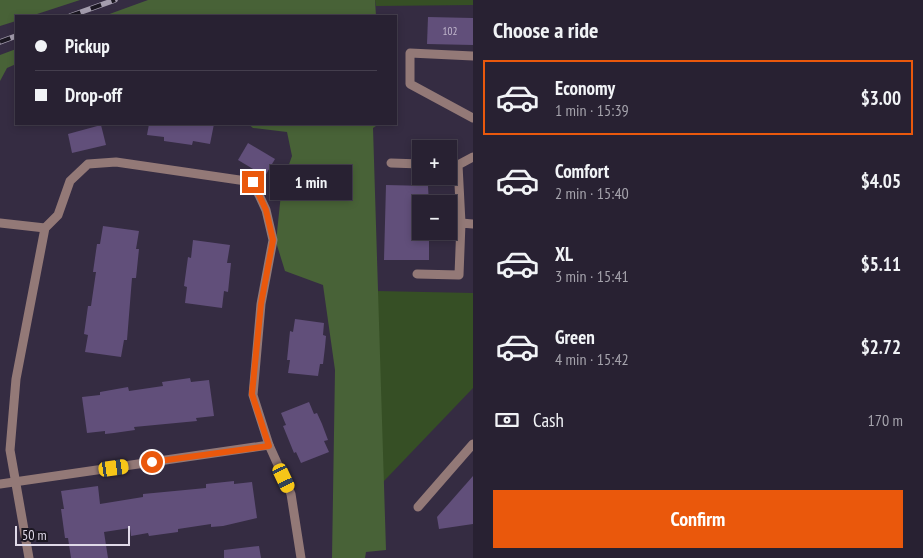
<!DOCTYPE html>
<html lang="en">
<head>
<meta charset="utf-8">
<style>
	:root { --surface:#282132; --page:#30293a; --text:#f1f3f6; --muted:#a5a3ac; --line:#443e4d; --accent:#ea580c }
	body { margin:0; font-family:"PT Sans Narrow",sans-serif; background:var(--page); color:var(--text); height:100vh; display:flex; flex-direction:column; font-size:19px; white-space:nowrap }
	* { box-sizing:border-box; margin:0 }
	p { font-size:16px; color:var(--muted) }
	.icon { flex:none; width:28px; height:28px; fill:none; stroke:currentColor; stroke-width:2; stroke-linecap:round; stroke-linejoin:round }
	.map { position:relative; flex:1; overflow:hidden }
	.drawer { display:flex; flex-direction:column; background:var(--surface); width:450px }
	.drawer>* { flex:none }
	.banner { position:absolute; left:15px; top:15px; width:382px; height:110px; border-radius:0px; box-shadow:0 2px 8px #0003,0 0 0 1px var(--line); display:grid; align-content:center; height:110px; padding:0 20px; background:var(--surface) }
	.buttons { position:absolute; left:412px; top:140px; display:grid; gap:10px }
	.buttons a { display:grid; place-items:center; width:45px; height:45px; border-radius:0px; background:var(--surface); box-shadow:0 2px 8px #0003,0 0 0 1px var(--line); font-size:25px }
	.scale { position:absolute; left:15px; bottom:12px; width:115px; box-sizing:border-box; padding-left:5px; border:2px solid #dfd9e8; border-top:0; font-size:14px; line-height:18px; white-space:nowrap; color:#dfd9e8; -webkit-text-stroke:4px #1b1721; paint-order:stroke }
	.end { position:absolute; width:22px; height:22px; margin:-11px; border:6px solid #ea580c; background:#fff; box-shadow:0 0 0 2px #fff }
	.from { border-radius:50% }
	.bubble { position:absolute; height:35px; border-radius:0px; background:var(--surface); box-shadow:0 2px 8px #0003,0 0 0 1px var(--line); font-size:16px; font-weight:700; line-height:35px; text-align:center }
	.car { position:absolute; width:15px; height:30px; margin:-15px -8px; border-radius:6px; box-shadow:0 0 4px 1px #0007; background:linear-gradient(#f5c518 24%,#345 0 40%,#f5c518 0 76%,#345 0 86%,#f5c518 0) }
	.banner b { display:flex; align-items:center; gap:18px; height:48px; font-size:19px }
	.banner b+b { border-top:1px solid var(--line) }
	.banner i { width:12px; height:12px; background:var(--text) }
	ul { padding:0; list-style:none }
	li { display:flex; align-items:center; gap:15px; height:75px; margin:0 10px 8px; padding:0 10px; border:2px solid transparent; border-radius:0px }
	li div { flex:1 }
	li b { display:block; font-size:19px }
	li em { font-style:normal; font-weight:700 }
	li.current { border-color:var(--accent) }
	li>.icon { width:45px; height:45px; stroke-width:1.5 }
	h2 { padding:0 20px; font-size:22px; line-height:60px }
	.pay { display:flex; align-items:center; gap:12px; height:55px; padding:0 20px; font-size:19px }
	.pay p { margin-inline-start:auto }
	.cta { display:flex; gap:10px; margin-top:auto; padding:10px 20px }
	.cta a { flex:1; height:58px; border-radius:0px; background:var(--accent); color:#fff; font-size:20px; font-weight:700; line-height:58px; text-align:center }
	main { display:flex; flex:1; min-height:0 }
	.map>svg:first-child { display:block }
	.green { fill:#364f25 }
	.forest { fill:#486237 }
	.building { fill:#614f7a }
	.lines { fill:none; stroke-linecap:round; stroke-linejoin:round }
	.lane { stroke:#937977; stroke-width:9 }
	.rail-casing { stroke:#a49dae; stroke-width:5.5 }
	.rail { stroke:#1b1721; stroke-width:4; stroke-dasharray:11; stroke-linecap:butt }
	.route { stroke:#ea580c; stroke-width:6 }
	.labels { text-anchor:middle; stroke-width:4; stroke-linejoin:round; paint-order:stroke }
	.number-label { font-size:11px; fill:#c0b6cc }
</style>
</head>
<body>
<main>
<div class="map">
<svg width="473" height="558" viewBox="0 0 473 558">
	<rect width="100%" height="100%" fill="#352c42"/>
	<!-- green -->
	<g class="green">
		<polygon points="375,0 473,0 473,5 376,6"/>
		<polygon points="377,291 473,293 473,388 383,482"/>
	</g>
	<!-- forest -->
	<g class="forest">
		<polygon points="0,0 80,0 31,16 16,16 16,21 0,26"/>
		<polygon points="148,0 375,0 376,16 104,16"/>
		<polygon points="16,49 16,64 7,68 0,81 0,55"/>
		<polygon points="248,124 379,124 373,128 386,550 366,552 365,558 332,558 335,370 323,285 285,271 276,242 282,184 292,156 287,132 253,128"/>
	</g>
	<!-- building -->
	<g class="building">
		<polygon points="428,17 473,18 473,45 427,44"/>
		<polygon points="149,124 214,124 210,144 193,141 192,145 164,141 164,137 147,135"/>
		<polygon points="101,125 106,145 72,153 68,134"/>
		<polygon points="248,143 275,159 265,176 238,160"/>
		<polygon points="386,185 428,186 429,204 421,204 421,231 429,231 429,260 384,260"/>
		<polygon points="103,226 139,231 136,249 139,249 136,278 132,278 127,340 124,340 121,357 85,352 88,335 84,334 88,306 91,306 96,272 93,272 97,244 100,244"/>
		<polygon points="193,240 230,245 227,263 231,263 228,292 224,291 222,308 185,303 187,287 184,286 188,257 191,258"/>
		<polygon points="295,319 324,323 323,335 326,336 325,347 323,364 320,364 318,376 288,373 290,360 287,360 290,331 293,332"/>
		<polygon points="190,378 191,382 209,380 214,416 196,418 197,421 134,427 135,430 114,433 105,434 105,431 87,433 82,397 100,395 100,392 128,387 129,391 163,386 162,382"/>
		<polygon points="309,402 314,414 317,413 322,424 328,440 324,441 329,452 301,463 296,452 294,453 283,426 286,425 281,413"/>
		<polygon points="473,476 473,524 439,529 437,517"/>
		<polygon points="234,481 234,484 252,482 257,518 223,526 211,527 211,524 178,529 178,532 149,536 148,533 131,536 130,528 104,532 108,558 71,558 68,538 65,538 61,509 64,509 61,491 98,486 100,504 143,497 143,494 206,488 206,484"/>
		<polygon points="259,546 261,558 224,558 224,550"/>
	</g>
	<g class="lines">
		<!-- lane -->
		<g class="lane">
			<polyline points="473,56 410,53 410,84 473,118"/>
			<polyline points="391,163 421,164"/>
			<polyline points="0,223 45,228"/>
			<polyline points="461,223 458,165 473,157"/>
			<polyline points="417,274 459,275 461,223 473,224"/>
			<polyline points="0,484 269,445"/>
			<polyline points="418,507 473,444"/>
			<polyline points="29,558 10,450 16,379 45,228 58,215 70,181 88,164 116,162 253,182 266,210 273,240 261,304 253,395 269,445 291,494 301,558"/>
		</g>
		<!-- rail casing -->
		<g class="rail-casing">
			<g id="rail">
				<polyline points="70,16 115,0"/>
				<polyline points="0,42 16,36"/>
			</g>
		</g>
		<!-- rail -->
		<use href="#rail" class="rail"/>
	</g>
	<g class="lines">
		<!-- route -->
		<polyline class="route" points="152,462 269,446 252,394 261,304 273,240 266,210 253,182"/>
	</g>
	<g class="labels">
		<!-- number labels -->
		<g class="number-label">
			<text x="450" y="35">102</text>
		</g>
	</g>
</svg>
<div class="buttons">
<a>+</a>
<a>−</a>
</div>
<div class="scale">50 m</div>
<i class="end from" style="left:152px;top:462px"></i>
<i class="end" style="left:253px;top:182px"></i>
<div class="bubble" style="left:270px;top:165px;width:82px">1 min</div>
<i class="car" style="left:114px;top:468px;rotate:82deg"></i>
<i class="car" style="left:284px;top:478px;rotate:155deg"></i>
<div class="banner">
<b><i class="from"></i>Pickup</b>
<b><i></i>Drop-off</b>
</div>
</div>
<section class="drawer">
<h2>Choose a ride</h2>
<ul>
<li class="current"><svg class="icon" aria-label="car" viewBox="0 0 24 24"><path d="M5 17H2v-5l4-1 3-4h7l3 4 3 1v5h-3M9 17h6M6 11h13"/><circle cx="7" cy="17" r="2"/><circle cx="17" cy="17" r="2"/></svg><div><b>Economy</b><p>1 min · 15:39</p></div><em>$3.00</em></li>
<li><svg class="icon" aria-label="car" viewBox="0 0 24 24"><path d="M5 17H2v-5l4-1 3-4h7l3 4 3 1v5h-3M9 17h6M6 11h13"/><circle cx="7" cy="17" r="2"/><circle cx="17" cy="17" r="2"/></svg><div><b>Comfort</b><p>2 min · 15:40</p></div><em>$4.05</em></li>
<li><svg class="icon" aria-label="car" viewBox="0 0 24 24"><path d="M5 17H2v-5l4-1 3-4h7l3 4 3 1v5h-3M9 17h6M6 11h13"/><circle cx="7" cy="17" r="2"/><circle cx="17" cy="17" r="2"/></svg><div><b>XL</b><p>3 min · 15:41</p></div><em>$5.11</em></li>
<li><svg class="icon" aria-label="car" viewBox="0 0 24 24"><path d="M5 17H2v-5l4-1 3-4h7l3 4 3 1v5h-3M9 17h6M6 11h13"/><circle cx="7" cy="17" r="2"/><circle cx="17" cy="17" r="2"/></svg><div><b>Green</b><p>4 min · 15:42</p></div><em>$2.72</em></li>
</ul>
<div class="pay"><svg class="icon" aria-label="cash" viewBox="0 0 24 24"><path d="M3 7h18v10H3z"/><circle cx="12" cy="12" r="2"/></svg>Cash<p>170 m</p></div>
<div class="cta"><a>Confirm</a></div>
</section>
</main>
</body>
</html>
